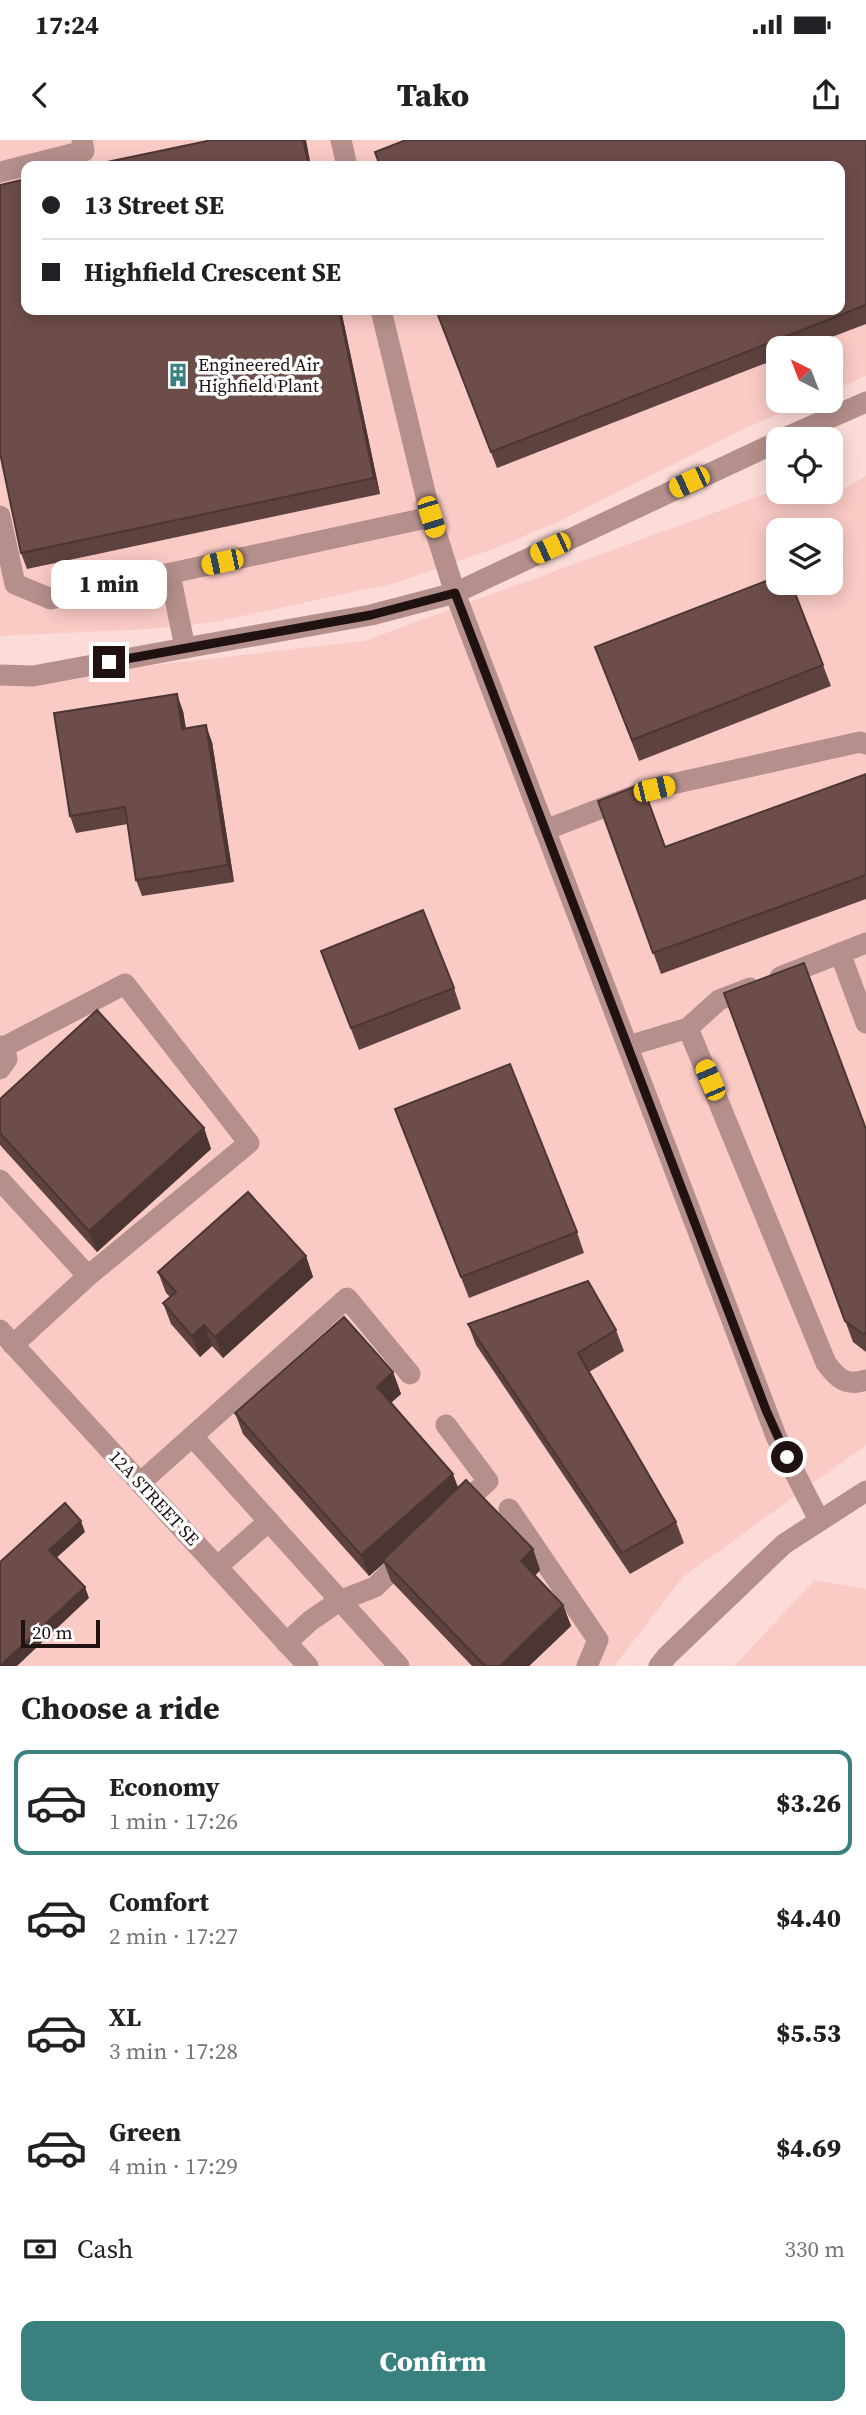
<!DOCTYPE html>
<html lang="en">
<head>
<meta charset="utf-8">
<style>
	:root { --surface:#fff; --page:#f6f6f6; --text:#202124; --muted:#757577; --line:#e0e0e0; --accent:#38817f }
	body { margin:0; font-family:"Source Serif 4",serif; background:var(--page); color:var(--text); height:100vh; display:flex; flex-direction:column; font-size:26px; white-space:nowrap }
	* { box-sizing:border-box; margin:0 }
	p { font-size:23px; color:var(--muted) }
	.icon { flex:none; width:38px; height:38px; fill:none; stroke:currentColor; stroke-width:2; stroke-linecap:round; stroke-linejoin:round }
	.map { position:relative; height:1526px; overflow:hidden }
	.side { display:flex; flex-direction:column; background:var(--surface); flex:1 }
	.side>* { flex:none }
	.banner { position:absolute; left:21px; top:21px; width:824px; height:154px; border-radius:14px; box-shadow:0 4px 18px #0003; display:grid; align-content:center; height:154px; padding:0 21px; background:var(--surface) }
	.needle { width:46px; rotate:318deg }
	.tools { position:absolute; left:766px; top:196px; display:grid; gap:14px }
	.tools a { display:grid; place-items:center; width:77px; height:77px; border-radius:14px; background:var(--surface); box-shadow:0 4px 18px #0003; font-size:35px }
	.scale { position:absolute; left:21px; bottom:18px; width:79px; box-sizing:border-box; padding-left:7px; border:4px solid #1f1211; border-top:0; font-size:19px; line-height:24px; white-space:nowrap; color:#1f1211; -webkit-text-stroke:5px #fff; paint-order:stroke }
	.end { position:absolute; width:32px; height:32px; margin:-16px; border:9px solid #1f1211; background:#fff; box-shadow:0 0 0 4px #fff }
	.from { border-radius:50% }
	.bubble { position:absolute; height:49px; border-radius:14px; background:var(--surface); box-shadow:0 4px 18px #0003; font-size:23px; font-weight:800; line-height:49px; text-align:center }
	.car { position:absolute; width:21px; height:42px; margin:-21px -10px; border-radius:9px; box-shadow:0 0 5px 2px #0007; background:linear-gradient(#f5c518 24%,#345 0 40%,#f5c518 0 76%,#345 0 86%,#f5c518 0) }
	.banner b { display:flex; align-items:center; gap:24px; height:66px; font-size:26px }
	.banner b+b { border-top:2px solid var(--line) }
	.banner i { width:18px; height:18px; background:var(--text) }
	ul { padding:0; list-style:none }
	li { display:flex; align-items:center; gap:21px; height:105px; margin:0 14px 10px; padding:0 7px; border:4px solid transparent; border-radius:14px }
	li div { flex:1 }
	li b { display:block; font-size:26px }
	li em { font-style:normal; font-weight:800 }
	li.selected { border-color:var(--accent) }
	li>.icon { width:63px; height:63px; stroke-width:1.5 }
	h2 { padding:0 21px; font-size:32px; line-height:84px }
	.pay { display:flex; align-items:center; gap:18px; height:77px; padding:0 21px; font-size:26px }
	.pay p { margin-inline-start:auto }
	.primary-button { display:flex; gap:14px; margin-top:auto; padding:14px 21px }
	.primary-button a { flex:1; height:80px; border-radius:14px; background:var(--accent); color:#fff; font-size:28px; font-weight:800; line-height:80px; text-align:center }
	.status { display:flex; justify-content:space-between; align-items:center; height:49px; padding:0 35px; background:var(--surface); direction:ltr }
	.status svg { height:19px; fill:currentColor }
	header { display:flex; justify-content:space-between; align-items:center; height:91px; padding:0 21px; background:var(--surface); font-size:32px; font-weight:800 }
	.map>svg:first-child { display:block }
	.built { fill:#facac5; fill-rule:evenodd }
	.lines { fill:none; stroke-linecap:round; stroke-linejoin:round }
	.minor { stroke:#b48f8b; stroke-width:21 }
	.wall { fill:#5e423f }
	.shaded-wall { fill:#4c3633 }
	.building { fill:#6d4d49; stroke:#4c3633; stroke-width:2 }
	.route { stroke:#1f1211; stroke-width:9 }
	.labels { text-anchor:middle; stroke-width:7; stroke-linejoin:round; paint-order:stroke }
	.poi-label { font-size:18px; fill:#1f1211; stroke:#fff; text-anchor:start }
	.street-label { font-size:18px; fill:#1f1211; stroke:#fff }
</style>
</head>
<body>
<div class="status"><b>17:24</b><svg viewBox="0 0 49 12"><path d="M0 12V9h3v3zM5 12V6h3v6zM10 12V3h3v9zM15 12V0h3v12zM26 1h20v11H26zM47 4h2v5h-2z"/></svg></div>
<header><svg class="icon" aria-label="back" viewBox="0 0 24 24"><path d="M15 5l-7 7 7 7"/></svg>Tako<svg class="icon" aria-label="share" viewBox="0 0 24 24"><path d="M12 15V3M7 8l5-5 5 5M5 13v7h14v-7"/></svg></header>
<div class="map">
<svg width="866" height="1526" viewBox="0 0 866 1526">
	<rect width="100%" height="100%" fill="#fcdcd8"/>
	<!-- built -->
	<g class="built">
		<path d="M0,0H866V236L831,251V208H779V261H809L748,287L560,381L493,409L395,443L215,482L149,489L0,496ZM26,26H840V170H26Z"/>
		<path d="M837,328L839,352L866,336V1305L683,1437L614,1526H0V543L364,501L779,349V352H831V330ZM779,390H831V443H779Z"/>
		<polygon points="815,1440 866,1449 866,1526 734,1526"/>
	</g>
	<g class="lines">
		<!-- minor -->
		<g class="minor">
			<polyline points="341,0 347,26"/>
			<polyline points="0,32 84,11 82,0"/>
			<polyline points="381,170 431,377 455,453 776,1296 819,1380"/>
			<polyline points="782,299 866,262"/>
			<polyline points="0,376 15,444 51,459 431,377"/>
			<polyline points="170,434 185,508"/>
			<polyline points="0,535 33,536 185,508 371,475 455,453 779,301"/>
			<polyline points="545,690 654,648 860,602 866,604"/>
			<polyline points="840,813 866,883"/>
			<polyline points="780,837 866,803"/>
			<path d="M688,888L826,1223C837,1238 846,1247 866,1240"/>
			<polyline points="0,906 4,907 7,919 0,929"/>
			<polyline points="628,906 688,888 719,860 750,848"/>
			<polyline points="4,907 125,844 249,1003 88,1136"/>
			<polyline points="0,1040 88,1136 13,1205"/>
			<polyline points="0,1190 308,1526"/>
			<polyline points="446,1285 488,1341 457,1369"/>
			<polyline points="193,1297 399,1526"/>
			<polyline points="140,1343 347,1158 410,1234"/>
			<polyline points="509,1369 598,1500 587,1526"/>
			<polyline points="217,1427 269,1381"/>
			<polyline points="286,1503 310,1481 339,1461 375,1447 408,1415"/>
			<polyline points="659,1526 667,1516 784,1404 866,1351"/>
		</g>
	</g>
	<!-- wall -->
	<g class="wall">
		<polygon points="866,0 866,184 803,208 779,208 779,218 497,328 436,170"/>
		<polygon points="341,170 380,354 27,429 21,413"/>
		<polygon points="823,525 831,546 639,621 603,528"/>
		<polygon points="183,571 186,588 212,602 234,742 142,756 136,740 128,684 76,693 70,676"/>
		<polygon points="866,634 866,759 661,834 598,661 665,707"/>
		<polygon points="321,811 454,848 461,869 359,910"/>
		<polygon points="724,853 866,989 866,1212 853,1202"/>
		<polygon points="0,959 204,988 211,1009 97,1112 0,1005"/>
		<polygon points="395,969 577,1092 584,1113 469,1158"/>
		<polygon points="306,1116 313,1137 223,1218 212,1206 200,1217 171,1184 163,1163 170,1157 166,1153 158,1132"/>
		<polygon points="468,1184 616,1190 624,1211 589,1232 676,1382 684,1403 630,1434 476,1205"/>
		<polygon points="393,1232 401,1254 391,1263 458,1348 533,1409 540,1430 535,1436 563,1465 571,1486 529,1526 472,1526 391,1441 384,1423 369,1436 243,1294 235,1273"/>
	</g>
	<!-- shaded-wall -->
	<g class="shaded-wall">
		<polygon points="303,0 306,0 311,26 309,26"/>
		<polygon points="339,170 341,170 380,354 374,338"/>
		<polygon points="177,554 183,571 188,605 182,589"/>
		<polygon points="206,585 212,602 234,742 228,725"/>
		<polygon points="204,988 211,1009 97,1112 89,1091"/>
		<polygon points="306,1116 313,1137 223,1218 215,1197"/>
		<polygon points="204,1185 212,1206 200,1217 192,1196"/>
		<polygon points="393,1232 401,1254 384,1268 377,1247"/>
		<polygon points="453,1334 461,1355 383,1420 384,1423 369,1436 361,1415"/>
		<polygon points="81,1381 85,1392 53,1421 49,1410"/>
		<polygon points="533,1409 540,1430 528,1442 521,1421"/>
		<polygon points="85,1447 89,1458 17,1526 0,1526"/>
		<polygon points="563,1465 571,1486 529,1526 500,1526"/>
	</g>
	<!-- building -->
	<g class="building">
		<polygon points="212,0 303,0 309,26 88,26"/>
		<polygon points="406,0 866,0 866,165 491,312 436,170 840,170 840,26 380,26 375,12"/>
		<polygon points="26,39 26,170 339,170 374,338 21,413 0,313 0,45"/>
		<polygon points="779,436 779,443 791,443 823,525 632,600 595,507"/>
		<polygon points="177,554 182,589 206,585 228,725 136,740 125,667 70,676 54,573"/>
		<polygon points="866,634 866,735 653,813 598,661 642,644 665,707"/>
		<polygon points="423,770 454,848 351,888 321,811"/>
		<polygon points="804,823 866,989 866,1193 863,1194 845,1181 724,853"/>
		<polygon points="97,870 204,988 89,1091 0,993 0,959"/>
		<polygon points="510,924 577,1092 461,1137 395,969"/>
		<polygon points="248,1052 306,1116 215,1197 204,1185 192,1196 163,1163 176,1152 158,1132"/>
		<polygon points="588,1141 616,1190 578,1213 676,1382 622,1413 468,1184"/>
		<polygon points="344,1177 393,1232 377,1247 453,1334 361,1415 235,1273"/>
		<polygon points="466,1340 533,1409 521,1421 563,1465 500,1526 485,1526 383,1420"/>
		<polygon points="65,1363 81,1381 49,1410 85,1447 0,1526 0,1422"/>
	</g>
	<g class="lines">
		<!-- route -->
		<polyline class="route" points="109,522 371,475 455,453 766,1270 787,1317"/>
	</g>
	<!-- icons -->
	<defs>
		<g id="building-bare" transform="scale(1.89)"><path d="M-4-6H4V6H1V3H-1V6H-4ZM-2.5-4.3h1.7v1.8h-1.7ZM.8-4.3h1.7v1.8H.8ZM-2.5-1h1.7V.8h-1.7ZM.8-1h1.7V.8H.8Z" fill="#38817f" stroke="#fff" stroke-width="2.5" paint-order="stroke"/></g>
	</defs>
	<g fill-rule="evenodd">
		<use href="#building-bare" x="178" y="235"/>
	</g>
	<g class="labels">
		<!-- poi labels -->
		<g class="poi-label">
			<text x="198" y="231">Engineered Air<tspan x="198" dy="21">Highfield Plant</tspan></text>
		</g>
		<!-- street labels -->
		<g class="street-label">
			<text transform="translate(154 1358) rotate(47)" y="6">12A STREET SE</text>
		</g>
	</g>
</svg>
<div class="tools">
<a><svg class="needle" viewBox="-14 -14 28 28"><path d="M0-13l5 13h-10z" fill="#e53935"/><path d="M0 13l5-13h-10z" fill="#757577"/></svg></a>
<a><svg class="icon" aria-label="locate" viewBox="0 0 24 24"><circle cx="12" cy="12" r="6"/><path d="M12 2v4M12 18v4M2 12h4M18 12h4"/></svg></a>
<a><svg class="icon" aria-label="layers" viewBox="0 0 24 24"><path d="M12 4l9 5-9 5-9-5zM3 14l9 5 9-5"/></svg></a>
</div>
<div class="scale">20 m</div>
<i class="end from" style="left:787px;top:1317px"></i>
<i class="end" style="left:109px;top:522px"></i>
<div class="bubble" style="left:51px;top:420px;width:116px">1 min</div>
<i class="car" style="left:689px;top:342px;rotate:245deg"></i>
<i class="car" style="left:431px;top:377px;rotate:163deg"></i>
<i class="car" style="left:550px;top:408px;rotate:245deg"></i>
<i class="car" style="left:222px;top:422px;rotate:258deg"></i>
<i class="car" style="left:654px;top:649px;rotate:77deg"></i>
<i class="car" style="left:710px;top:940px;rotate:337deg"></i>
<div class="banner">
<b><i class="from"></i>13 Street SE</b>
<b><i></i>Highfield Crescent SE</b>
</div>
</div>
<section class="side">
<h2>Choose a ride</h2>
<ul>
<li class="selected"><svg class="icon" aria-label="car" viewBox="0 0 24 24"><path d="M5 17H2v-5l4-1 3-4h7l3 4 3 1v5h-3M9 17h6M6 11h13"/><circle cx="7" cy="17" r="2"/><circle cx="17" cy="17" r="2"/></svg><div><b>Economy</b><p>1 min · 17:26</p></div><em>$3.26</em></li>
<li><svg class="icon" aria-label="car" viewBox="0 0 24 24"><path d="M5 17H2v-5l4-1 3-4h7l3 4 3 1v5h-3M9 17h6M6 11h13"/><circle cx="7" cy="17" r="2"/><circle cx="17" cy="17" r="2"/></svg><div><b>Comfort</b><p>2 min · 17:27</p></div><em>$4.40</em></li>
<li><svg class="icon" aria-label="car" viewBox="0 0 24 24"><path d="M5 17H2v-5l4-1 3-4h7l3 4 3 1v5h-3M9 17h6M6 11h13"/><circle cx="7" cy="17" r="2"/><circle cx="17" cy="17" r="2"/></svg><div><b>XL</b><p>3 min · 17:28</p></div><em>$5.53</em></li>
<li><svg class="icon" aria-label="car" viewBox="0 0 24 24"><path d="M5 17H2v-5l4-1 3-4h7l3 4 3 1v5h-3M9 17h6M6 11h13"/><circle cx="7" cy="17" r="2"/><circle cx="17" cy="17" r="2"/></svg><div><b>Green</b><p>4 min · 17:29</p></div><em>$4.69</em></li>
</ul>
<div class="pay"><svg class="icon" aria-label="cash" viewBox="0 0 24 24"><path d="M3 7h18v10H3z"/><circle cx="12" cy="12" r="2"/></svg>Cash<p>330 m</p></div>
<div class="primary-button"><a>Confirm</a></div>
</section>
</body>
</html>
